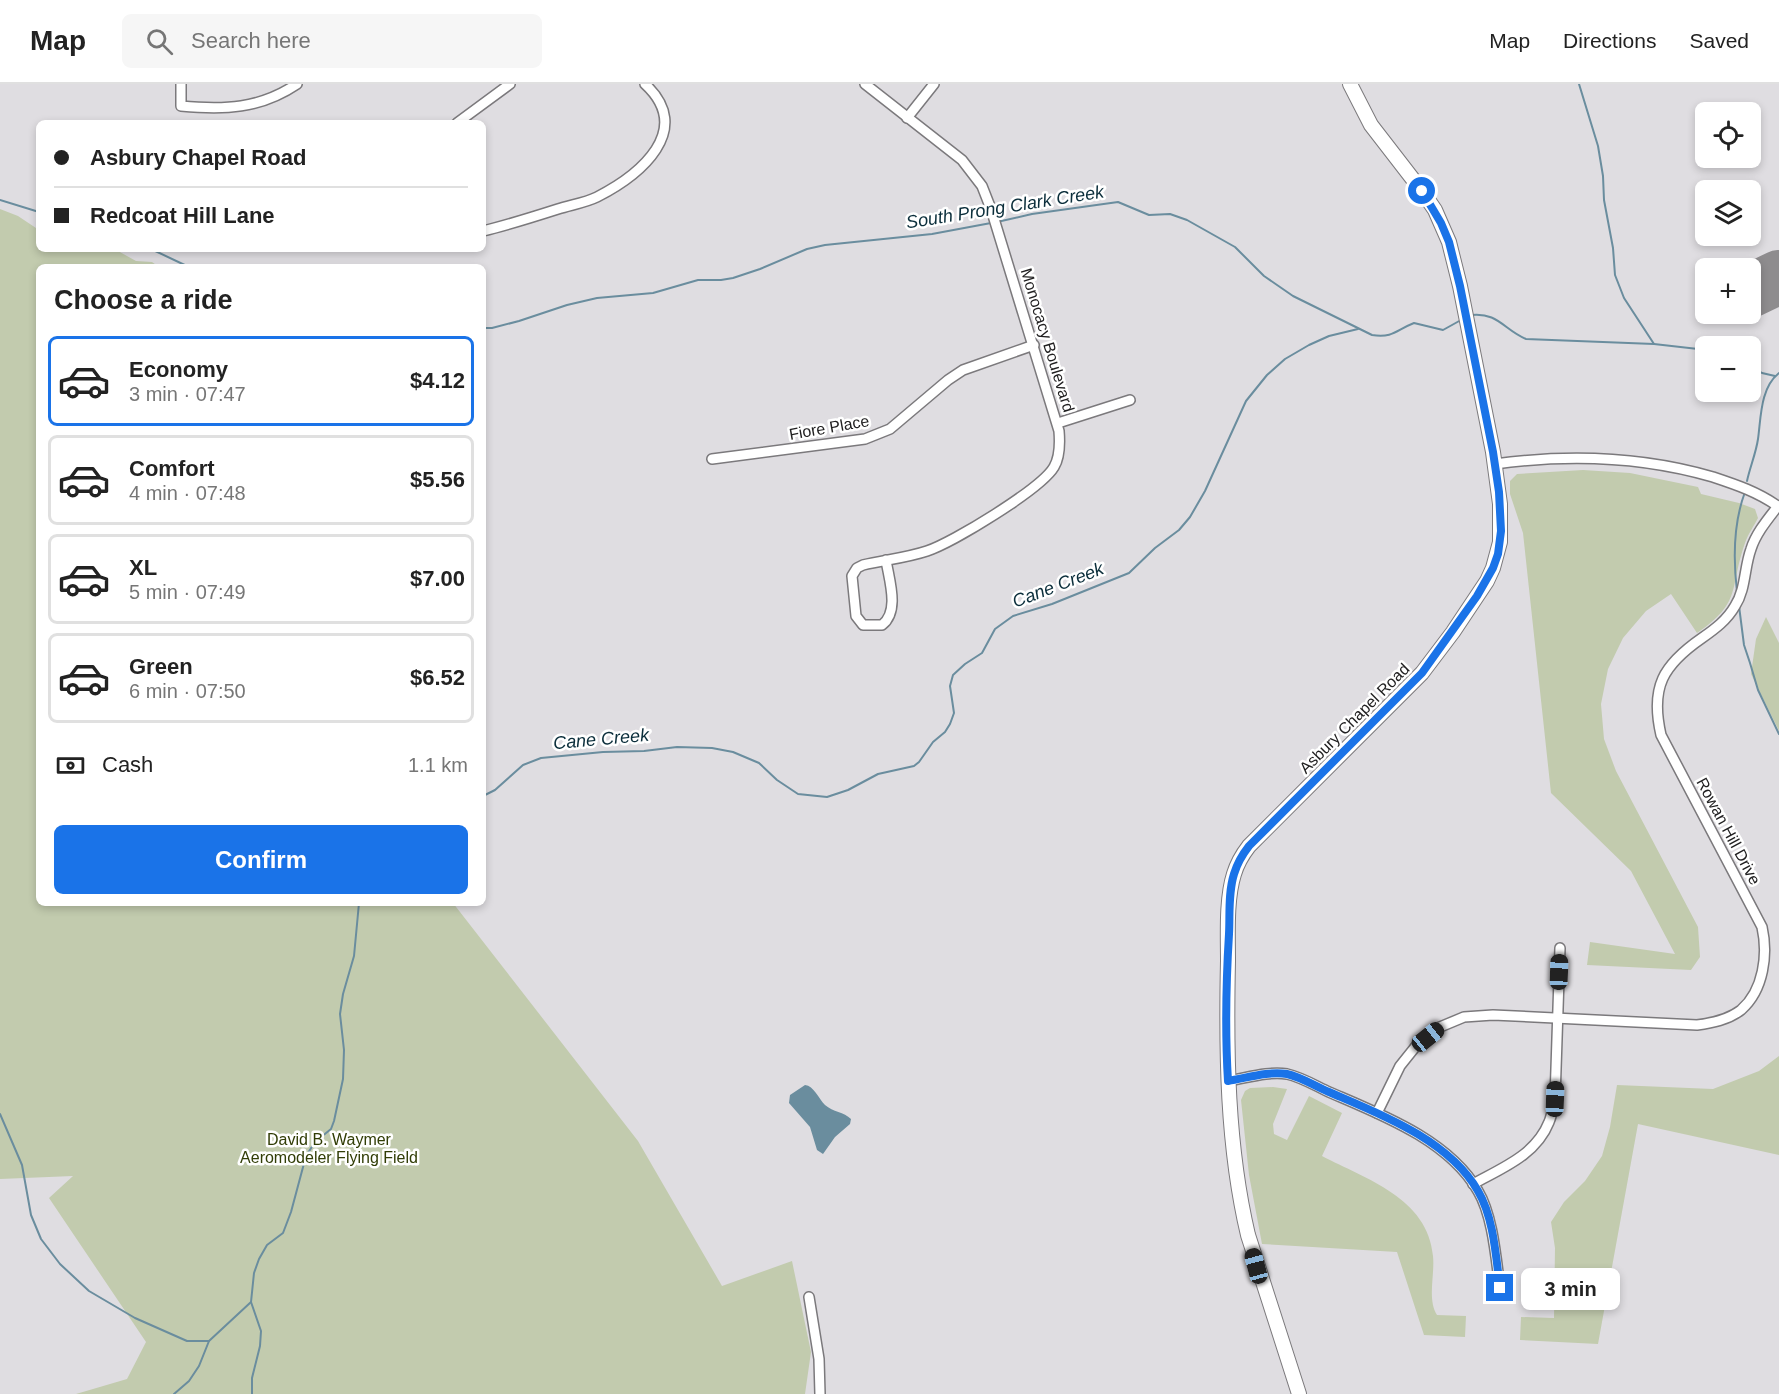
<!DOCTYPE html>
<html lang="en">
<head>
<meta charset="utf-8">
<style>
	:root { --surface:#fff; --page:#f6f6f6; --text:#222; --muted:#767676; --line:#e0e0e0; --accent:#1a73e8 }
	body { margin:0; font-family:Helvetica,sans-serif; background:var(--page); color:var(--text); height:100vh; display:flex; flex-direction:column; font-size:22px; white-space:nowrap }
	* { box-sizing:border-box; margin:0 }
	p { font-size:20px; color:var(--muted) }
	.icon { flex:none; width:33px; height:33px; fill:none; stroke:currentColor; stroke-width:2; stroke-linecap:round; stroke-linejoin:round }
	.map { position:relative; flex:1; overflow:hidden }
	.drawer { position:absolute; left:36px; top:180px; width:450px; height:642px; display:flex; flex-direction:column; background:var(--surface); border-radius:9px; box-shadow:0 3px 9px #0003 }
	.drawer>* { flex:none }
	.banner { position:absolute; left:36px; top:36px; width:450px; height:132px; border-radius:9px; box-shadow:0 3px 9px #0003; display:grid; align-content:center; height:132px; padding:0 18px; background:var(--surface) }
	.tools { position:absolute; left:1695px; top:18px; display:grid; gap:12px }
	.tools a { display:grid; place-items:center; width:66px; height:66px; border-radius:9px; background:var(--surface); box-shadow:0 3px 9px #0003; font-size:30px }
	.end { position:absolute; width:27px; height:27px; margin:-14px; border:8px solid #1a73e8; background:#fff; box-shadow:0 0 0 3px #fff }
	.from { border-radius:50% }
	.bubble { position:absolute; height:42px; border-radius:9px; background:var(--surface); box-shadow:0 3px 9px #0003; font-size:20px; font-weight:800; line-height:42px; text-align:center }
	.car { position:absolute; width:18px; height:36px; margin:-18px -9px; border-radius:8px; box-shadow:0 0 4px 2px #0007; background:linear-gradient(#222 24%,#8ab4d8 0 40%,#222 0 76%,#8ab4d8 0 86%,#222 0) }
	.banner b { display:flex; align-items:center; gap:21px; height:57px; font-size:22px }
	.banner b+b { border-top:2px solid var(--line) }
	.banner i { width:15px; height:15px; background:var(--text) }
	ul { padding:0; list-style:none }
	li { display:flex; align-items:center; gap:18px; height:90px; margin:0 12px 9px; padding:0 6px; border:3px solid var(--line); border-radius:9px }
	li div { flex:1 }
	li b { display:block; font-size:22px }
	li em { font-style:normal; font-weight:800 }
	li.current { border-color:var(--accent) }
	li>.icon { width:54px; height:54px; stroke-width:1.5 }
	h2 { padding:0 18px; font-size:27px; line-height:72px }
	.pay { display:flex; align-items:center; gap:15px; height:66px; padding:0 18px; font-size:22px }
	.pay p { margin-inline-start:auto }
	.action { display:flex; gap:12px; margin-top:auto; padding:12px 18px }
	.action a { flex:1; height:69px; border-radius:9px; background:var(--accent); color:#fff; font-size:24px; font-weight:800; line-height:69px; text-align:center }
	header { display:flex; align-items:center; gap:36px; box-sizing:border-box; height:84px; padding:0 30px; background:var(--surface); border-bottom:2px solid var(--line) }
	header strong { font-size:28px }
	nav { display:flex; gap:33px; margin-inline-start:auto; font-size:21px }
	.search { width:420px; height:54px; background:var(--page); display:flex; align-items:center; gap:15px; box-sizing:border-box; padding:0 21px; border-radius:9px; color:var(--muted); font-size:22px }
	.map>svg:first-child { display:block }
	.green { fill:#c2cbae }
	.water { fill:#6a8d9e }
	.lines { fill:none; stroke-linecap:round; stroke-linejoin:round }
	.stream { stroke:#6a8d9e; stroke-width:2 }
	.runway { stroke:#8e8c8e; stroke-width:54 }
	.minor-casing { stroke:#7b797c; stroke-width:12 }
	.secondary-casing { stroke:#7b797c; stroke-width:16 }
	.minor { stroke:#fff; stroke-width:9 }
	.secondary { stroke:#fff; stroke-width:14 }
	.route { stroke:#1a73e8; stroke-width:8 }
	.labels { text-anchor:middle; stroke-width:5; stroke-linejoin:round; paint-order:stroke }
	.street-label { font-size:16px; fill:#212021; stroke:#fff }
	.park-label { font-size:16px; fill:#313d06; stroke:#fff }
	.water-label { font-size:18px; font-style:italic; fill:#0b2e3b; stroke:#fff }
</style>
</head>
<body>
<header>
<strong>Map</strong>
<div class="search"><svg class="icon" aria-label="search" viewBox="0 0 24 24"><circle cx="10" cy="10" r="6"/><path d="M15 15l6 6"/></svg>Search here</div>
<nav><a>Map</a><a>Directions</a><a>Saved</a></nav>
</header>
<div class="map">
<svg width="1779" height="1310" viewBox="0 0 1779 1310">
	<rect width="100%" height="100%" fill="#dfdde1"/>
	<!-- green -->
	<g class="green">
		<polygon points="0,125 18,132 39,146 39,165 103,165 118,167 136,177 152,178 159,183 39,183 39,819 453,819 638,1057 722,1202 792,1177 811,1268 805,1310 76,1310 127,1295 146,1258 49,1114 73,1092 0,1095"/>
		<path d="M1583,386L1630,389L1698,403L1701,410L1739,419L1755,425L1758,434C1754,442 1748,450 1745,459C1729,504 1743,518 1697,549L1671,510L1646,527L1623,554L1608,585L1601,620L1604,655L1616,687L1698,843L1700,873L1691,886L1587,881L1590,858L1675,870L1631,787L1551,709L1523,449L1510,410V397L1517,390Z"/>
		<polygon points="1766,533 1779,559 1779,647 1751,590 1756,555"/>
		<polygon points="1779,972 1779,1071 1638,1040 1598,1260 1520,1256 1521,1233 1554,1234 1555,1164 1551,1138 1564,1118 1585,1097 1602,1072 1610,1043 1617,1001 1713,1005 1759,987"/>
		<path d="M1273,1003L1287,1005L1273,1040L1274,1050L1287,1056L1309,1012L1342,1029L1322,1072C1366,1095 1428,1114 1433,1172C1435,1191 1427,1215 1437,1231L1466,1232L1465,1253L1424,1251L1397,1168L1262,1160L1249,1091L1241,1016L1245,1007L1250,1004Z"/>
	</g>
	<!-- water -->
	<path class="water" d="M805,1001C814,1002 818,1014 825,1021C833,1028 844,1028 851,1035L850,1040L835,1053L823,1070L817,1066L810,1043L789,1019L790,1011Z"/>
	<g class="lines">
		<!-- stream -->
		<g class="stream">
			<polyline points="1579,0 1598,62 1603,92 1604,116 1613,164 1615,191 1624,214 1654,260"/>
			<polyline points="0,116 39,128"/>
			<path d="M997,138L1032,130L1118,118L1149,131L1170,130L1187,136L1235,163L1264,192L1293,212L1372,251C1394,254 1396,246 1414,239L1443,246L1461,236"/>
			<polyline points="151,165 189,183"/>
			<path d="M1471,231C1498,228 1504,246 1526,255L1654,260L1698,265L1706,268"/>
			<polyline points="483,244 492,244 519,237 567,221 597,214 653,209 698,196 721,196 733,194 760,185 807,165 825,161 932,150 991,139"/>
			<polyline points="1750,281 1762,289 1775,292"/>
			<path d="M1747,397C1750,383 1756,369 1758,355C1761,334 1760,304 1779,289"/>
			<path d="M1737,508C1733,474 1733,440 1745,408"/>
			<polyline points="1739,522 1744,561 1750,579 1758,606 1779,650"/>
			<polyline points="483,712 495,706 523,681 541,674 603,668 644,667 677,663 712,664 733,668 759,679 777,696 798,710 827,713 848,706 878,690 914,682 919,678 933,658 945,648 950,640 954,629 950,602 953,591 965,580 982,569 995,545 1013,532 1052,520 1129,489 1155,464 1179,446 1190,433 1205,407 1246,317 1267,291 1285,275 1309,261 1329,252 1358,245"/>
			<polyline points="0,1030 22,1081 31,1131 41,1155 60,1180 89,1207 135,1234 187,1257 209,1257"/>
			<polyline points="174,1310 189,1297 199,1282 209,1257 251,1218"/>
			<polyline points="252,1310 252,1294 260,1262 261,1247 251,1218 254,1189 259,1175 267,1161 283,1149 291,1128 306,1072 315,1058 331,1045 334,1037 343,995 344,966 340,930 343,910 354,872 359,819"/>
		</g>
		<!-- runway -->
		<polyline class="runway" points="1750,207 1779,193"/>
		<!-- minor casing -->
		<g class="minor-casing">
			<g id="minor">
				<path d="M181,0V22C224,26 260,25 297,0"/>
				<path d="M865,0L962,76L982,102L991,125L1059,347C1060,359 1060,373 1054,383C1041,405 952,459 927,467C906,474 884,476 863,481L857,484L852,492L856,532L863,541H882C900,527 889,496 886,476"/>
				<polyline points="907,34 934,0"/>
				<polyline points="457,39 510,0"/>
				<path d="M483,147C508,141 533,133 558,125C570,121 585,119 597,113C640,91 695,46 645,0"/>
				<polyline points="1058,339 1130,316"/>
				<polyline points="712,375 865,355 890,345 948,296 963,286 1034,261"/>
				<path d="M1495,380C1568,370 1641,372 1713,393C1737,401 1758,408 1779,423"/>
				<path d="M1228,997C1247,994 1268,987 1287,990C1301,993 1316,1002 1329,1008C1380,1030 1449,1056 1478,1107C1493,1132 1496,1175 1500,1204"/>
				<path d="M1377,1029L1400,982L1416,962L1440,943L1464,933L1493,931L1697,941C1712,939 1728,936 1741,926C1764,906 1768,870 1762,843L1661,651C1650,603 1663,581 1702,554C1715,545 1727,536 1735,522C1746,505 1744,484 1751,465C1756,449 1768,435 1778,422"/>
				<path d="M1473,1100C1502,1084 1536,1071 1549,1038C1552,1031 1553,1023 1555,1015L1560,864"/>
				<polyline points="809,1213 819,1275 820,1310"/>
			</g>
		</g>
		<!-- secondary casing -->
		<g class="secondary-casing">
			<path id="secondary" d="M1299,1310L1248,1151C1227,1062 1226,968 1228,877C1228,851 1226,815 1234,790C1237,780 1242,771 1249,762L1422,589L1453,548L1487,497L1493,484L1500,458V420L1493,368L1460,202L1449,158L1435,126L1422,107L1371,41L1350,0"/>
		</g>
		<!-- minor -->
		<use href="#minor" class="minor"/>
		<!-- secondary -->
		<use href="#secondary" class="secondary"/>
	</g>
	<g class="lines">
		<!-- route -->
		<path class="route" d="M1422,107L1441,139L1449,158L1460,202L1493,368L1499,408L1501,447L1498,470L1493,484L1477,512L1422,589L1249,762C1242,771 1237,780 1234,790C1228,809 1230,831 1229,850C1226,899 1225,948 1228,997C1247,994 1268,987 1287,990C1301,993 1315,1002 1329,1008C1380,1030 1449,1056 1478,1107C1494,1134 1496,1174 1500,1204"/>
	</g>
	<g class="labels">
		<!-- street labels -->
		<g class="street-label">
			<text transform="translate(1048 256) rotate(73)" y="6">Monocacy Boulevard</text>
			<text transform="translate(829 343) rotate(-10)" y="6">Fiore Place</text>
			<text transform="translate(1354 634) rotate(-45)" y="6">Asbury Chapel Road</text>
			<text transform="translate(1729 747) rotate(62)" y="6">Rowan Hill Drive</text>
		</g>
		<!-- park labels -->
		<g class="park-label">
			<text x="329" y="1061">David B. Waymer<tspan x="329" dy="18">Aeromodeler Flying Field</tspan></text>
		</g>
		<!-- water labels -->
		<g class="water-label">
			<text transform="translate(1005 123) rotate(-9)" y="6">South Prong Clark Creek</text>
			<text transform="translate(1058 501) rotate(-21)" y="6">Cane Creek</text>
			<text transform="translate(601 655) rotate(-5)" y="6">Cane Creek</text>
		</g>
	</g>
</svg>
<div class="tools">
<a><svg class="icon" aria-label="locate" viewBox="0 0 24 24"><circle cx="12" cy="12" r="6"/><path d="M12 2v4M12 18v4M2 12h4M18 12h4"/></svg></a>
<a><svg class="icon" aria-label="layers" viewBox="0 0 24 24"><path d="M12 4l9 5-9 5-9-5zM3 14l9 5 9-5"/></svg></a>
<a>+</a>
<a>−</a>
</div>
<i class="end from" style="left:1422px;top:107px"></i>
<i class="end" style="left:1500px;top:1204px"></i>
<div class="bubble" style="left:1521px;top:1184px;width:99px">3 min</div>
<i class="car" style="left:1559px;top:888px;rotate:2deg"></i>
<i class="car" style="left:1428px;top:953px;rotate:51deg"></i>
<i class="car" style="left:1555px;top:1015px;rotate:2deg"></i>
<i class="car" style="left:1256px;top:1182px;rotate:345deg"></i>
<div class="banner">
<b><i class="from"></i>Asbury Chapel Road</b>
<b><i></i>Redcoat Hill Lane</b>
</div>
<section class="drawer">
<h2>Choose a ride</h2>
<ul>
<li class="current"><svg class="icon" aria-label="car" viewBox="0 0 24 24"><path d="M5 17H2v-5l4-1 3-4h7l3 4 3 1v5h-3M9 17h6M6 11h13"/><circle cx="7" cy="17" r="2"/><circle cx="17" cy="17" r="2"/></svg><div><b>Economy</b><p>3 min · 07:47</p></div><em>$4.12</em></li>
<li><svg class="icon" aria-label="car" viewBox="0 0 24 24"><path d="M5 17H2v-5l4-1 3-4h7l3 4 3 1v5h-3M9 17h6M6 11h13"/><circle cx="7" cy="17" r="2"/><circle cx="17" cy="17" r="2"/></svg><div><b>Comfort</b><p>4 min · 07:48</p></div><em>$5.56</em></li>
<li><svg class="icon" aria-label="car" viewBox="0 0 24 24"><path d="M5 17H2v-5l4-1 3-4h7l3 4 3 1v5h-3M9 17h6M6 11h13"/><circle cx="7" cy="17" r="2"/><circle cx="17" cy="17" r="2"/></svg><div><b>XL</b><p>5 min · 07:49</p></div><em>$7.00</em></li>
<li><svg class="icon" aria-label="car" viewBox="0 0 24 24"><path d="M5 17H2v-5l4-1 3-4h7l3 4 3 1v5h-3M9 17h6M6 11h13"/><circle cx="7" cy="17" r="2"/><circle cx="17" cy="17" r="2"/></svg><div><b>Green</b><p>6 min · 07:50</p></div><em>$6.52</em></li>
</ul>
<div class="pay"><svg class="icon" aria-label="cash" viewBox="0 0 24 24"><path d="M3 7h18v10H3z"/><circle cx="12" cy="12" r="2"/></svg>Cash<p>1.1 km</p></div>
<div class="action"><a>Confirm</a></div>
</section>
</div>
</body>
</html>
